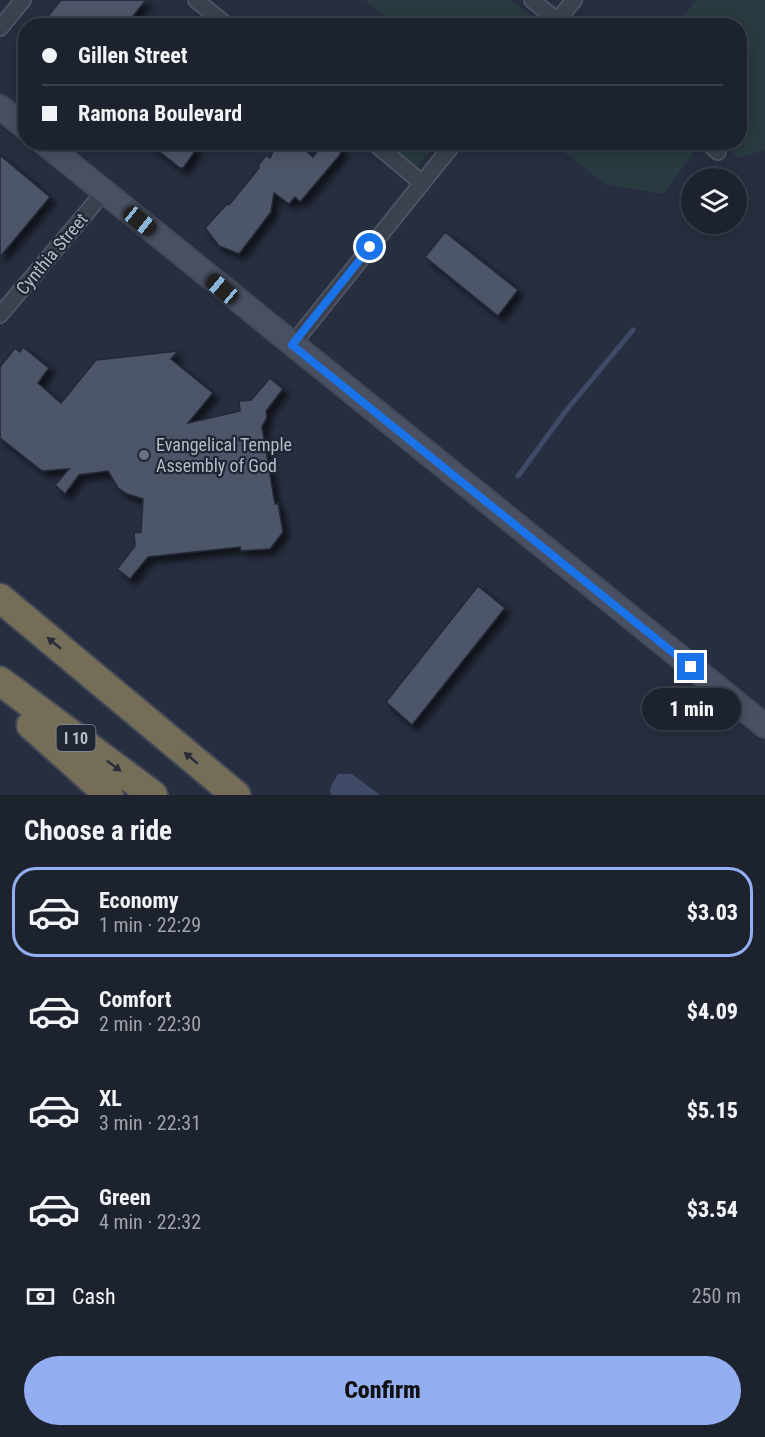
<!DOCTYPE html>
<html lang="en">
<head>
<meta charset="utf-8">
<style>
	:root { --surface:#1d222f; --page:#2a2f3b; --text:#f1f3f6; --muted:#a0a4aa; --line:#3b3f4b; --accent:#94aef2 }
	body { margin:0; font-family:"Roboto Condensed",sans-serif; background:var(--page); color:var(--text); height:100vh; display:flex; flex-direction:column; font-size:22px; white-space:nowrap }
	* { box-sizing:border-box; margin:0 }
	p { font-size:20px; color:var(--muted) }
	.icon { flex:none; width:33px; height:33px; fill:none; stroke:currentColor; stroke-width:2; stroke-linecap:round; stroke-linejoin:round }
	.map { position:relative; height:795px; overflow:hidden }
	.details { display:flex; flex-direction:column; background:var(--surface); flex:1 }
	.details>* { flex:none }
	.guide { position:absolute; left:18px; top:18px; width:729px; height:132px; border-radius:24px; box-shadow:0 3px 15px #0003,0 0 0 2px var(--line); display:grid; align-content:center; height:132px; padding:0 24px; background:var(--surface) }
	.fabs { position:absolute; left:681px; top:168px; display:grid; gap:12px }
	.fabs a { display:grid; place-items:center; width:66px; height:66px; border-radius:50%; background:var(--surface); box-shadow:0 3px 15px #0003,0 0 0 2px var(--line); font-size:30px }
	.end { position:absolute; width:27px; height:27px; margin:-14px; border:8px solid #1a73e8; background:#fff; box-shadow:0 0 0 3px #fff }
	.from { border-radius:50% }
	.bubble { position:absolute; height:42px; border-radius:21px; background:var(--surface); box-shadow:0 3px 15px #0003,0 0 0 2px var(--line); font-size:20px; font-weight:800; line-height:42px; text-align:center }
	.car { position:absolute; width:18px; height:36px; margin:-18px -9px; border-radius:8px; box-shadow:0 0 4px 2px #0007; background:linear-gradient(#222 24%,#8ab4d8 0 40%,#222 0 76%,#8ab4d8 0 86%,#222 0) }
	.guide b { display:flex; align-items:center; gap:21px; height:57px; font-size:22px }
	.guide b+b { border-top:2px solid var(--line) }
	.guide i { width:15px; height:15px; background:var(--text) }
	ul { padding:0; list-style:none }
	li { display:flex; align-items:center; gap:18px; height:90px; margin:0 12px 9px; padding:0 12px; border:3px solid transparent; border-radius:24px }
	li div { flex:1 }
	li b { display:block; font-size:22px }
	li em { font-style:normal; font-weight:800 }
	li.selected { border-color:var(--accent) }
	li>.icon { width:54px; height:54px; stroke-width:1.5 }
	h2 { padding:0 24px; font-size:27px; line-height:72px }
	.pay { display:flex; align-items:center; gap:15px; height:66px; padding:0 24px; font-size:22px }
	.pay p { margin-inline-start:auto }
	.primary-button { display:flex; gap:12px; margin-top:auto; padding:12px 24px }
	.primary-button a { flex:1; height:69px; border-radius:36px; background:var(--accent); color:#111; font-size:24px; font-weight:800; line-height:69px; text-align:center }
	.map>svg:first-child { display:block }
	.green { fill:#293b40 }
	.water { fill:#3e4a66 }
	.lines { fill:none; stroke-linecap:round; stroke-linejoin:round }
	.stream { stroke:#3e4a66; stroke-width:5 }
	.building { fill:#4d5568; stroke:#222836; stroke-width:1.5; filter:url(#shadow) }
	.street-casing { stroke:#535966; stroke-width:18 }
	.secondary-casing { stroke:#444a58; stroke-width:26 }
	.highway-casing { stroke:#434956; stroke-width:32 }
	.street { stroke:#3b414f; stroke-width:15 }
	.secondary { stroke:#495062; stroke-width:22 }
	.highway { stroke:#746d58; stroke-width:28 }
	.oneway { fill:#282d38 }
	.route { stroke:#1a73e8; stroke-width:8 }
	.worship-dot { fill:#6b7280; stroke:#202634; stroke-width:2 }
	.labels { text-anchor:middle; stroke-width:4.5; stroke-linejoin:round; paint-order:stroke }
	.shield { fill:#202634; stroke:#8a8f9c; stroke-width:1.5 }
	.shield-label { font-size:16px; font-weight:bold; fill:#b7bcc9 }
	.street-label { font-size:18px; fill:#b7bcc9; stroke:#202634 }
	.poi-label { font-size:18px; fill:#b7bcc9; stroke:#202634; text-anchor:start }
</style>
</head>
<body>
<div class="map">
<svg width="765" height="795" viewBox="0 0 765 795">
	<defs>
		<filter id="shadow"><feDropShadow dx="5.5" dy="5.5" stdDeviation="3" flood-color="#0009"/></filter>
	</defs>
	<rect width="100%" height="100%" fill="#272e3f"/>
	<!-- green -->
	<g class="green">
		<polygon points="365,0 511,0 534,18 535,22 532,26 396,25"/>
		<polygon points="696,0 765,0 765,150 739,158 720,143 740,142 740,26 676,25"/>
		<polygon points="383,143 437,143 418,166 410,165"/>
		<polygon points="553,143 686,143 695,150 664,194 605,184"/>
	</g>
	<!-- water -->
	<polygon class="water" points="338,774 352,774 380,795 332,795 330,792 331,786"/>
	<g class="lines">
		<!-- stream -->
		<polyline class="stream" points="518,476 565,412 633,330"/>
	</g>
	<!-- building -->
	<g class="building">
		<polygon points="61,0 146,0 125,26 40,26"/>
		<polygon points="147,142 187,142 196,150 183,168 180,168"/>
		<polygon points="277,142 296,142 313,157 324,142 333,142 342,150 339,156 300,202 295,197 289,204 274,193 271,212 239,254 219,246 205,228 227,204 229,205 259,168 258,166 266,155 270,158"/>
		<polygon points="0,155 50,197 0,257"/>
		<polygon points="445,232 518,290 498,316 425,257"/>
		<polygon points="23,347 49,368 38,383 61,403 96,360 178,351 171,359 213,393 188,423 240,411 239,401 251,400 270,378 283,389 266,411 267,417 262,427 275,504 278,503 283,532 270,549 241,551 240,547 148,557 130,579 117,569 135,546 134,533 141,532 143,499 127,494 118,488 108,471 79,475 65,494 55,485 69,469 42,471 0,438 0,367 15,348 20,352"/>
		<polygon points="478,586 505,608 412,725 386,702"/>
	</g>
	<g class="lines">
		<!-- street casing -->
		<g class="street-casing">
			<g id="street">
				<polyline points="196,0 228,26"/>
				<polyline points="532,0 564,26"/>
				<polyline points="553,26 574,0"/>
				<polyline points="0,28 23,0"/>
				<polyline points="373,142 422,183"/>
				<polyline points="707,142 718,152"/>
				<polyline points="0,315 104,192"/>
				<polyline points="292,345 455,142"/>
			</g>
		</g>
		<!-- secondary casing -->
		<g class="secondary-casing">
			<g id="secondary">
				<polyline points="0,107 26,128"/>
				<polyline points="43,142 765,726"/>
			</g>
		</g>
		<!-- highway casing -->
		<g class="highway-casing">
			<g id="highway">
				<polyline points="0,598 236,795"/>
				<polyline points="0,681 153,795"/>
				<polyline points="31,725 109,795"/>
			</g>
		</g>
		<!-- street -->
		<use href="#street" class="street"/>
		<!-- secondary -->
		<use href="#secondary" class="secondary"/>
		<!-- highway -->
		<use href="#highway" class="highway"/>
	</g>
	<!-- one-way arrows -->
	<defs><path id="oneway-solid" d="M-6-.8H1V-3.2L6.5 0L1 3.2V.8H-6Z" transform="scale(1.5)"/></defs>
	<g class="oneway">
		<use href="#oneway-solid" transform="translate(54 643) rotate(-140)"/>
		<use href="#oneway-solid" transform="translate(191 758) rotate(-140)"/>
		<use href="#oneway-solid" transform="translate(114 766) rotate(37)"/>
	</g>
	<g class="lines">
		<!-- route -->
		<polyline class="route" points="370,247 292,345 691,667"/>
	</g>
	<!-- markers -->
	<circle class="worship-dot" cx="144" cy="455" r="6"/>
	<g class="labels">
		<!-- shield labels -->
		<rect class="shield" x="56.5" y="725" width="39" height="26" rx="4.5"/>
		<g class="shield-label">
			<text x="76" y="744">I 10</text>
		</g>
		<!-- street labels -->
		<g class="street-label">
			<text transform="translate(52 254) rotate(-50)" y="6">Cynthia Street</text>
		</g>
		<!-- poi labels -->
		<g class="poi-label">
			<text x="156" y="451">Evangelical Temple<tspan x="156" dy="21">Assembly of God</tspan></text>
		</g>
	</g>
</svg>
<div class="fabs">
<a><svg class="icon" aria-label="layers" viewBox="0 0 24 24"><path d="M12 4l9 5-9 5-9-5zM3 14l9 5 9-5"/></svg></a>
</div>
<i class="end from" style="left:370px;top:247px"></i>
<i class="end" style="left:691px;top:667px"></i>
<div class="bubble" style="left:642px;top:688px;width:99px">1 min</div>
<i class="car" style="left:140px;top:221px;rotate:129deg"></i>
<i class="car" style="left:222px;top:289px;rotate:310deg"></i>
<div class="guide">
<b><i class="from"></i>Gillen Street</b>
<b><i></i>Ramona Boulevard</b>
</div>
</div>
<section class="details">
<h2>Choose a ride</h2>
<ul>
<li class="selected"><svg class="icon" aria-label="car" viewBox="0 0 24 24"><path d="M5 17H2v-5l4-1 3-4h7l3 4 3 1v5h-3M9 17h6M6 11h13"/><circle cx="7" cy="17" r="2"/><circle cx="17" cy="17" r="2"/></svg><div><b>Economy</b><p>1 min · 22:29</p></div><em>$3.03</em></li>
<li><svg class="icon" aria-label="car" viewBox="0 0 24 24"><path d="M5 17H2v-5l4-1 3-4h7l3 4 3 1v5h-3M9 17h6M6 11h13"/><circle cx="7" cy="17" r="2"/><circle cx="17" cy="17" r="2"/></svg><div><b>Comfort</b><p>2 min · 22:30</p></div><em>$4.09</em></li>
<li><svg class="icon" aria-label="car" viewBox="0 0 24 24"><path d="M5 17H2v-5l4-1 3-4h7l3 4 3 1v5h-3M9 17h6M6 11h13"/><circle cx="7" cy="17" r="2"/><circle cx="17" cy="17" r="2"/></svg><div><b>XL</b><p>3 min · 22:31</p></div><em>$5.15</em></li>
<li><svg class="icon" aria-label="car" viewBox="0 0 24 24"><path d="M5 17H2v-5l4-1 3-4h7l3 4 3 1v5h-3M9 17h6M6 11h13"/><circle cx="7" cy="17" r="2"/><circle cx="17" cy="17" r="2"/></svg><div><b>Green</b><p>4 min · 22:32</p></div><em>$3.54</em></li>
</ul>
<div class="pay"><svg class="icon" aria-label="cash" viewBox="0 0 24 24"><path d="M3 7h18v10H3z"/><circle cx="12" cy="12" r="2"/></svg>Cash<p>250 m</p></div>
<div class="primary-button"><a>Confirm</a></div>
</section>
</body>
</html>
